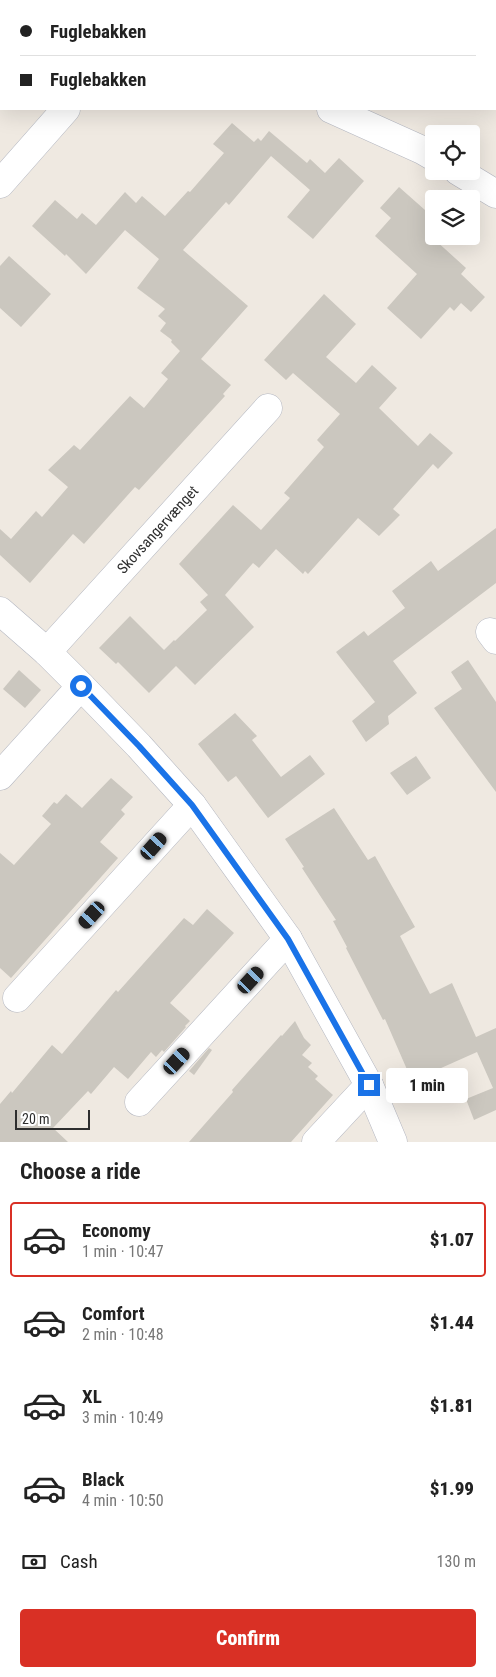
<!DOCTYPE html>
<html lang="en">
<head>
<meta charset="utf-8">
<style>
	:root { --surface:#fff; --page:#f6f6f6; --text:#222; --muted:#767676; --line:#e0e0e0; --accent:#d93025 }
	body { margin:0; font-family:"Roboto Condensed",sans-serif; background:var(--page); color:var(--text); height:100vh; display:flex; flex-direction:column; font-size:19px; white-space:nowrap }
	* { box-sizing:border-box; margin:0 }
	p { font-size:16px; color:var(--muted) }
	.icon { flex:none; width:28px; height:28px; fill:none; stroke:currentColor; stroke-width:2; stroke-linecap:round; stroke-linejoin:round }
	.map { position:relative; height:1142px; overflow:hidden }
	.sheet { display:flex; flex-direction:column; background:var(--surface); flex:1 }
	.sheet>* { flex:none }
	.top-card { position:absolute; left:0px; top:0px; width:496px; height:110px; box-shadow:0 5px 20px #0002; display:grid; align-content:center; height:110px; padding:0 20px; background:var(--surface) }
	.buttons { position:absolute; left:425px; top:125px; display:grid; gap:10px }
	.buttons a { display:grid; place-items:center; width:55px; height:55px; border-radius:5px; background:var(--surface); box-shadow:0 5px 20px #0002; font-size:25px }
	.scale { position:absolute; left:15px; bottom:12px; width:75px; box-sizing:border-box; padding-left:5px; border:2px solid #2e2e2e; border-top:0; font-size:14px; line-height:18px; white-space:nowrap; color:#2e2e2e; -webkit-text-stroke:4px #fff; paint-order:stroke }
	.end { position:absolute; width:22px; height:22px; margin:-11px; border:6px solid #1a73e8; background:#fff; box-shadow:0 0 0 2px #fff }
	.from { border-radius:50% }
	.bubble { position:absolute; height:35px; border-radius:5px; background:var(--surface); box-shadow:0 5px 20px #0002; font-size:16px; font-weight:800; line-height:35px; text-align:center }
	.car { position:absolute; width:15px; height:30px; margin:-15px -8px; border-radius:6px; box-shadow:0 0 4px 1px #0007; background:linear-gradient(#222 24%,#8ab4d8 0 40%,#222 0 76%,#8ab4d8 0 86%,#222 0) }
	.top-card b { display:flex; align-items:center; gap:18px; height:48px; font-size:19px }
	.top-card b+b { border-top:1px solid var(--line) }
	.top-card i { width:12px; height:12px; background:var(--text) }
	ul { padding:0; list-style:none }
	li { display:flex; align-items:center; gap:15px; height:75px; margin:0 10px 8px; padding:0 10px; border:2px solid transparent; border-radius:5px }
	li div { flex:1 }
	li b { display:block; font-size:19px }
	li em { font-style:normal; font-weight:800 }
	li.on { border-color:var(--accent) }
	li>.icon { width:45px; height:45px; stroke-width:1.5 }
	h2 { padding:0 20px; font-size:22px; line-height:60px }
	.pay { display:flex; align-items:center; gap:12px; height:55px; padding:0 20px; font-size:19px }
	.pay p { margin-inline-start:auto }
	.cta { display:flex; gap:10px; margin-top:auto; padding:10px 20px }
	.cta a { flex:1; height:58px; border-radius:5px; background:var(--accent); color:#fff; font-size:20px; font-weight:800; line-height:58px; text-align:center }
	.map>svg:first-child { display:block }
	.building { fill:#cbc7bf }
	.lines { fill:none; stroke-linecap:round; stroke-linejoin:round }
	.street-casing { stroke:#b4b7c1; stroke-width:29 }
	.street { stroke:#fff; stroke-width:28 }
	.route { stroke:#1a73e8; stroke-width:6 }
	.labels { text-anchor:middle; stroke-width:4.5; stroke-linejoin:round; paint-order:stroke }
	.street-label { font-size:15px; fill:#2e2e2e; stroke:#fff }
</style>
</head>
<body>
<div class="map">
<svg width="496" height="1142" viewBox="0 0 496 1142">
	<rect width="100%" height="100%" fill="#efe9e1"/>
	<!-- building -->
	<g class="building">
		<polygon points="232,123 254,142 258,138 261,141 269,131 307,163 310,159 325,173 339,158 364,181 313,239 287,217 310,190 271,156 229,205 226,202 183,250 248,306 201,359 231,385 223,394 225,396 139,490 135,487 84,544 73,534 30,583 0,555 0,529 11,539 36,511 42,517 68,487 48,470 74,445 80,450 130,396 144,408 168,379 161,373 180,351 171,342 172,340 160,331 166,323 158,316 165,309 137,288 159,259 125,230 86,274 66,254 65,256 32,226 55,200 77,219 82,213 96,225 125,192 136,203 142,196 165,216 188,191 190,192 224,153 213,144"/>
		<polygon points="399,187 434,218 434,239 466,268 461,274 485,297 471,312 461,303 454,311 450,307 421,339 387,308 417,274 375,236 391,218 380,208"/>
		<polygon points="9,256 51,294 21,327 0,308 0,266"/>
		<polygon points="324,294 356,324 326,357 356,383 372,365 397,388 379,408 418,446 430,433 453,453 438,469 433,464 393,509 400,515 379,536 358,518 308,574 305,571 303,574 276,549 259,568 253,563 225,595 254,627 195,685 176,666 149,693 118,662 116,664 99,648 130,616 164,650 174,640 175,641 207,610 200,602 208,595 179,564 233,505 261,530 290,498 284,493 324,447 317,440 340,414 293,373 286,380 264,360"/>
		<polygon points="496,528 496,583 393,661 417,693 388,716 389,724 366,742 352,721 375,702 336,652 364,631 368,636 405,608 392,591 431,561 438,571"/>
		<polygon points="468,660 496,702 496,792 434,708 462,689 451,672"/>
		<polygon points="19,670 41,690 25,708 3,689"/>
		<polygon points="235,713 257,736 252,740 281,777 310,755 325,774 268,818 236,776 228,782 198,744"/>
		<polygon points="416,756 431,778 407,795 390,773"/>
		<polygon points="111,778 133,797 121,810 125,814 100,842 118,858 11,978 0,968 0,853 14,865 51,824 42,816 54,802 57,804 66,794 82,808"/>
		<polygon points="334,808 368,860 375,856 415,927 400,936 430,994 452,983 476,1037 496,1028 496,1110 474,1120 466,1099 493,1088 477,1052 412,1081 385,1019 383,1020 346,948 347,947 333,921 336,920 302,868 304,867 285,839"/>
		<polygon points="207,909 234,933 170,1003 190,1021 185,1026 186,1027 164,1052 162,1050 156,1057 151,1052 128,1079 114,1067 91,1094 88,1091 53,1128 68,1142 0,1142 0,1104 11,1091 12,1093 52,1045 62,1054 116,990 118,992 184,918 193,925"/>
		<polygon points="295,1021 304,1038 311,1045 302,1055 312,1063 308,1067 318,1076 315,1079 333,1095 291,1142 189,1142 233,1092 232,1090 247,1073 281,1035 282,1036"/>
		<polygon points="209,1048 212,1050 194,1075 189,1071"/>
	</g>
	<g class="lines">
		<!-- street casing -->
		<g class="street-casing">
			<g id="street">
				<polyline points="74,0 75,1"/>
				<polyline points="331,109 422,150 434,157"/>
				<polyline points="458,171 496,194"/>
				<polyline points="0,184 66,109"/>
				<polyline points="0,611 47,652 81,686 139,746 192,805 288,939 369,1085 393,1142"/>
				<polyline points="490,632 496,640"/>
				<path id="s1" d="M47,652L268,408"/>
				<polyline points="0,776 81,686"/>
				<polyline points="17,998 192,805"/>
				<polyline points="139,1102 288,939"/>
				<polyline points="316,1142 369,1085"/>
			</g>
		</g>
		<!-- street -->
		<use href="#street" class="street"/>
	</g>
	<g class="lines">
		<!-- route -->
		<polyline class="route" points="81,686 139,746 192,805 288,939 369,1085"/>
	</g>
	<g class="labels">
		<!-- street labels -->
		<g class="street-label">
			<text dy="5" stroke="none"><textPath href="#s1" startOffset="165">Skovsangervænget</textPath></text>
		</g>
	</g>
</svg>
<div class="buttons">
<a><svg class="icon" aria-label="locate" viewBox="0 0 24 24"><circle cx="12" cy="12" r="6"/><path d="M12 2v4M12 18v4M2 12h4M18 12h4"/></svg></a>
<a><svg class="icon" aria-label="layers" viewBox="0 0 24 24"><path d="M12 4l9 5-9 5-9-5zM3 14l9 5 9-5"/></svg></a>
</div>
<div class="scale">20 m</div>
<i class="end from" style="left:81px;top:686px"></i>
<i class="end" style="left:369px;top:1085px"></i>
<div class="bubble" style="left:386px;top:1068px;width:82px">1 min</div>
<i class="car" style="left:154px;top:846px;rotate:42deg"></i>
<i class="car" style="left:92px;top:915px;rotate:222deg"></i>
<i class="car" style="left:251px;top:980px;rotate:43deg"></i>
<i class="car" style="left:177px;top:1061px;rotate:43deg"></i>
<div class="top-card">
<b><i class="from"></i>Fuglebakken</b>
<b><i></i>Fuglebakken</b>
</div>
</div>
<section class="sheet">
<h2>Choose a ride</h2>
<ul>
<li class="on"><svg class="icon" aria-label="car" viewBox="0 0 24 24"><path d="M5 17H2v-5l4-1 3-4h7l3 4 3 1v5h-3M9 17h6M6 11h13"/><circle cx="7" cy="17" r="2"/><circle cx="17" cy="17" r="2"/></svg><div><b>Economy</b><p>1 min · 10:47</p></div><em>$1.07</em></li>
<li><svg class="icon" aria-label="car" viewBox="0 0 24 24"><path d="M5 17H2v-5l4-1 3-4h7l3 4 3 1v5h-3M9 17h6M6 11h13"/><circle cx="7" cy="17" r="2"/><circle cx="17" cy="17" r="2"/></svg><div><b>Comfort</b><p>2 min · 10:48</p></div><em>$1.44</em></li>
<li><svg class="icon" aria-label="car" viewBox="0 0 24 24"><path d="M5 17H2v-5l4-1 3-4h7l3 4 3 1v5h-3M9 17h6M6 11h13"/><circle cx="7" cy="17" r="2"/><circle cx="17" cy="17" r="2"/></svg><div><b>XL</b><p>3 min · 10:49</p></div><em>$1.81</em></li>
<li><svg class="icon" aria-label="car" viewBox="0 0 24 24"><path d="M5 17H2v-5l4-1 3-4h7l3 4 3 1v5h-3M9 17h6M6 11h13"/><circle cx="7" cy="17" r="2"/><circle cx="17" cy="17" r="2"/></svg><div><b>Black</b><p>4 min · 10:50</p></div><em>$1.99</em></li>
</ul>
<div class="pay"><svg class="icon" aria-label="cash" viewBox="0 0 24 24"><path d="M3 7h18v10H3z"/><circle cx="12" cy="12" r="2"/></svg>Cash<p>130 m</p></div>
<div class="cta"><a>Confirm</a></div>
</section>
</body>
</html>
